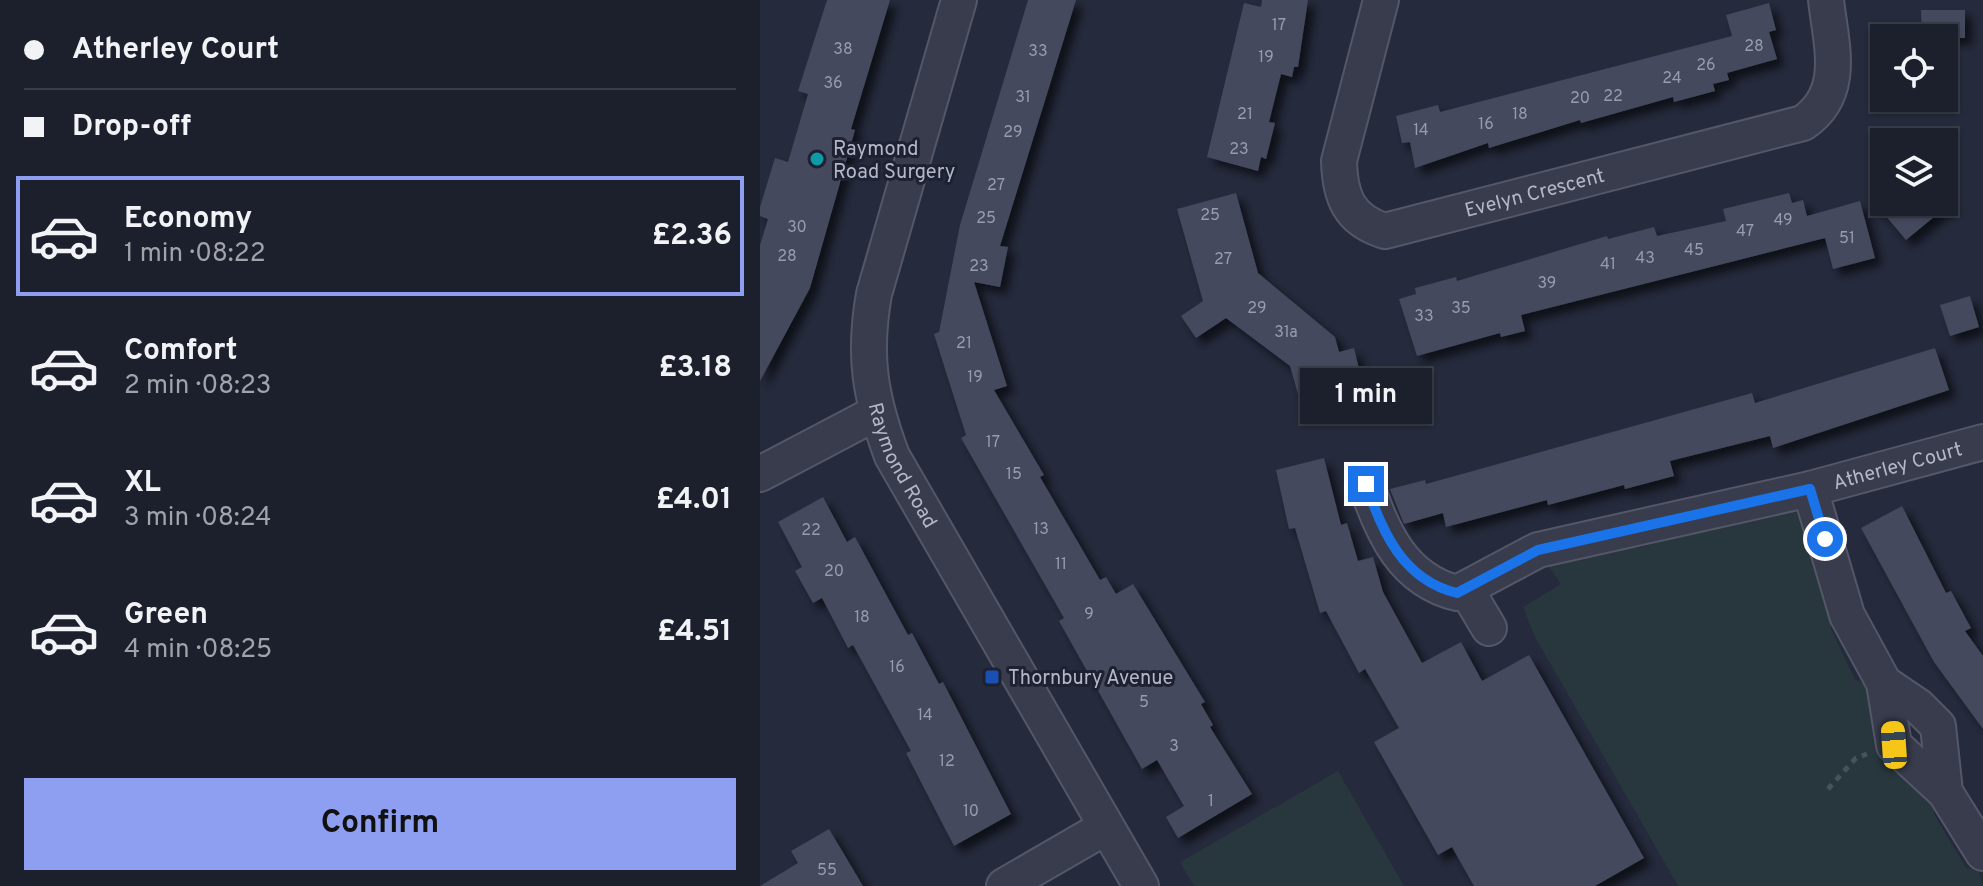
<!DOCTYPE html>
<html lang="en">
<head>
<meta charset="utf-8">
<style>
	:root { --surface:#1c202d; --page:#292d39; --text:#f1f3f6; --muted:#a0a3aa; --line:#3a3e49; --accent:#8e9ff2 }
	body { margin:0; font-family:Overpass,sans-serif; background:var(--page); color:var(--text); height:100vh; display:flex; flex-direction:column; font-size:30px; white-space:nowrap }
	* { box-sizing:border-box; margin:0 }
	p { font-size:26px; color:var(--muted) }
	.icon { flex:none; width:44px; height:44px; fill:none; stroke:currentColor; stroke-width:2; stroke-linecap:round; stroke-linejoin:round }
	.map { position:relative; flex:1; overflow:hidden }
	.sheet { display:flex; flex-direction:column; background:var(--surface); width:760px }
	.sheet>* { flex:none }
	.hud { display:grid; align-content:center; height:176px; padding:0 24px; background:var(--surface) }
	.tools { position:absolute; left:1110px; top:24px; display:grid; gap:16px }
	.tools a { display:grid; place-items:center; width:88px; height:88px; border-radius:0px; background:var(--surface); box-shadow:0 2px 6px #0004,0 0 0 2px var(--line); font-size:40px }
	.end { position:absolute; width:36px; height:36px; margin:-18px; border:10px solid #1a73e8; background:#fff; box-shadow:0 0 0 4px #fff }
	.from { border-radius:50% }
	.bubble { position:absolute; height:56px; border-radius:0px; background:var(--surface); box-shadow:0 2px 6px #0004,0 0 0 2px var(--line); font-size:26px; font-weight:700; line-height:56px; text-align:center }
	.car { position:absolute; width:24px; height:48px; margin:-24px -12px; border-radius:10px; box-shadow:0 0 6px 2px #0007; background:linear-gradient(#f5c518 24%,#345 0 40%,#f5c518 0 76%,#345 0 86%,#f5c518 0) }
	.hud b { display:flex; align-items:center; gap:28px; height:76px; font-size:30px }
	.hud b+b { border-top:2px solid var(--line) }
	.hud i { width:20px; height:20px; background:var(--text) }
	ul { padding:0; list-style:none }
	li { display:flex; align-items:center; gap:24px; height:120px; margin:0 16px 12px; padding:0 8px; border:4px solid transparent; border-radius:0px }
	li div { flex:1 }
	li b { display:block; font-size:30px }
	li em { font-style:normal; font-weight:700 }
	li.on { border-color:var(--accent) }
	li>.icon { width:72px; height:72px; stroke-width:1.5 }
	.primary-button { display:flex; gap:16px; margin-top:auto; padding:16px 24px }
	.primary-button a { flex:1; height:92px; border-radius:0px; background:var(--accent); color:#111; font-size:32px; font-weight:700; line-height:92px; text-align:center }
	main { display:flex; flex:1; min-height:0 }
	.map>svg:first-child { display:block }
	.green { fill:#28373e }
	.building { fill:#44495d; filter:url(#shadow) }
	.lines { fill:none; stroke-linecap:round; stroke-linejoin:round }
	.minor-casing { stroke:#545767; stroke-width:38 }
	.path { stroke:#45535a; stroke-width:5; stroke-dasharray:6 6; stroke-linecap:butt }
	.minor { stroke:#383c4c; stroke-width:34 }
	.route { stroke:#1a73e8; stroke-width:10 }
	.culture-dot { fill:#0f9aa8; stroke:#1e2131; stroke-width:3 }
	.transit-dot { fill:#1a4fb4; stroke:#1e2131; stroke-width:3 }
	.labels { text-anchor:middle; stroke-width:6; stroke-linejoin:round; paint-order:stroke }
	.number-label { font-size:16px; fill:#989cac }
	.poi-label { font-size:20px; fill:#b4b7c7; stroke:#1e2131; text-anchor:start }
	.street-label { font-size:20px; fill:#b4b7c7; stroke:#1e2131 }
</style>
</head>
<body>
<main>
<section class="sheet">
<div class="hud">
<b><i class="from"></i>Atherley Court</b>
<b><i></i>Drop-off</b>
</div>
<ul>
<li class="on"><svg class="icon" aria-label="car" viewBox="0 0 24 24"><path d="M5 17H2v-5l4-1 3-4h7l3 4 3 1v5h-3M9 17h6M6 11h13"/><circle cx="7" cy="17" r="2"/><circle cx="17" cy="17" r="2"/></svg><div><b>Economy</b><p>1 min · 08:22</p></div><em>£2.36</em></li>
<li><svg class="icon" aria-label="car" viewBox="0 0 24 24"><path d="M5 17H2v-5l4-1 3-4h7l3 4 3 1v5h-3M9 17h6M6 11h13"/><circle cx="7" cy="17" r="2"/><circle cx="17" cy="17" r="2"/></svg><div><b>Comfort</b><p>2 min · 08:23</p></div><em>£3.18</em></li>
<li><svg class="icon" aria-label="car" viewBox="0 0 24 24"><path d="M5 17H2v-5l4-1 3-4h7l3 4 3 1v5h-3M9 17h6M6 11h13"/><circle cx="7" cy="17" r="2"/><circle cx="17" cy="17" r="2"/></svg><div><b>XL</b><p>3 min · 08:24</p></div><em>£4.01</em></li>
<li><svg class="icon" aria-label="car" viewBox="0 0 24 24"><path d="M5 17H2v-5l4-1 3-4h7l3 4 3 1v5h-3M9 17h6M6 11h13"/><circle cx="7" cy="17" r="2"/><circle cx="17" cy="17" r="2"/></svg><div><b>Green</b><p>4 min · 08:25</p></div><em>£4.51</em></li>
</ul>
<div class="primary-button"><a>Confirm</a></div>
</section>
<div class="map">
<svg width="1223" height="886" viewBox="0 0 1223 886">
	<defs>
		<filter id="shadow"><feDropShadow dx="7" dy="7" stdDeviation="4" flood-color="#0009"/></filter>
	</defs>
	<rect width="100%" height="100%" fill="#252a3c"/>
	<!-- green -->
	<g class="green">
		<polygon points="1025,510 1042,514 1073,609 1071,629 1095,680 1114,686 1175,792 1174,814 1206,868 1218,870 1223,886 918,886 774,635 763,607 801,584 784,559 862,539 877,548 933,534 945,521"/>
		<polygon points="578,771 644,886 434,886 420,862"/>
	</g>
	<!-- building -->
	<g class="building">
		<polygon points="67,0 130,0 91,129 95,130 50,288 0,381 0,245 8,219 0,216 0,207 15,158 28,162 48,94 38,91"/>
		<polygon points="268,0 316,0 240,246 248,247 240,287 214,282 247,386 234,390 284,475 280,477 340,580 346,577 356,594 373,584 445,702 441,704 453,725 450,727 492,794 418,838 406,817 424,806 397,760 382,769 299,621 304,618 201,438 206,435 174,334 179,332 200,225"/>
		<polygon points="502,0 548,0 538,67 534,67 532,77 521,74 509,122 515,123 506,159 501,157 498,171 447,157 484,3 501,7"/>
		<polygon points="1009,3 1016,30 1009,32 1017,59 967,73 969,80 953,84 955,91 914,102 913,97 821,123 820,120 729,148 728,143 655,168 650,142 642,143 636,116 678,105 680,112 972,36 966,15"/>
		<polygon points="1161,10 1205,10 1205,38 1162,38"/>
		<polygon points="476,193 498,273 575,337 579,352 594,348 601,377 538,394 530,366 466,318 436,338 421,316 443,301 417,209"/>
		<polygon points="1029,193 1032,203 1043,200 1047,216 1100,201 1115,258 1073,269 1065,238 761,315 765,331 741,337 740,333 657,356 639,299 656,294 655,288 696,277 697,281 847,236 848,239 894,227 897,236 966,221 963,209"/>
		<polygon points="1114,202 1192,202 1146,240"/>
		<polygon points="1210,296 1219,327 1190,336 1180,305"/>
		<polygon points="1175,348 1189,390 1013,448 1010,436 910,461 914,476 865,489 864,485 788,505 787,500 686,527 683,513 644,524 630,489 665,480 666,484 992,393 995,403"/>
		<polygon points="564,458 581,525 587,523 598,561 613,557 623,592 662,663 701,642 722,681 769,655 884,858 835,886 714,886 692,847 678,855 614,742 639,728 605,669 599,673 566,611 560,613 535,528 529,529 516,470"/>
		<polygon points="63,497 87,542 95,537 148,635 152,633 179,684 183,682 251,814 194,846 146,753 151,751 93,645 88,648 62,598 53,603 35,571 42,567 18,522"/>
		<polygon points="1142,506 1186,593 1191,591 1211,628 1205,631 1223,656 1223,729 1174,662 1101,528"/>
		<polygon points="69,829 103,886 0,886 38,863 31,851"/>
	</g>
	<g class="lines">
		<!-- minor casing -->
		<g class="minor-casing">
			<g id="minor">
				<path id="s1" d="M199,0L114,294C103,356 110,397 132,456L381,886"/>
				<path id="s2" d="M621,0L579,161C580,197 589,220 625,231L1043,123C1087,93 1071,45 1066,0"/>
				<polyline points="0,474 116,413"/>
				<path id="s3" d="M606,484C622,532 643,580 697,593L778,550L1050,489L1223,442"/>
				<polyline points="1050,489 1087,615 1124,683 1134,745 1185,792 1223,853"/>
				<polyline points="707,591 729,628"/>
				<polyline points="1124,683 1158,706 1178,726 1185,792"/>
				<polyline points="244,886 346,827"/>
			</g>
		</g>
		<!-- path -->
		<polyline class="path" points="1068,789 1096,758 1107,754"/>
		<!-- minor -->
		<use href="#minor" class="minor"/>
	</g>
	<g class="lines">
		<!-- route -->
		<path class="route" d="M606,484C622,532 643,580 697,593L778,550L1050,489L1065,539"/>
	</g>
	<!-- markers -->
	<circle class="culture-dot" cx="57" cy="159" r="8"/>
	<rect class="transit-dot" x="224" y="669" width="16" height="16" rx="4"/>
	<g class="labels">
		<!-- number labels -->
		<g class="number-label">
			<text x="519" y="30">17</text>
			<text x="994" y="51">28</text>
			<text x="83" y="54">38</text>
			<text x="278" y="56">33</text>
			<text x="506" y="62">19</text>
			<text x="946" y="70">26</text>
			<text x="912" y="83">24</text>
			<text x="73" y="88">36</text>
			<text x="853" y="101">22</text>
			<text x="263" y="102">31</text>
			<text x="820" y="103">20</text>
			<text x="485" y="119">21</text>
			<text x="760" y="119">18</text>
			<text x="726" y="129">16</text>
			<text x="661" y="135">14</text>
			<text x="253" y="137">29</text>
			<text x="479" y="154">23</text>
			<text x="236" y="190">27</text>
			<text x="450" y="220">25</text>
			<text x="226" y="223">25</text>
			<text x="1023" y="225">49</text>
			<text x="37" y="232">30</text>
			<text x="985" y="236">47</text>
			<text x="1087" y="243">51</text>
			<text x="934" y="255">45</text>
			<text x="27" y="261">28</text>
			<text x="885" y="263">43</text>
			<text x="463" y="264">27</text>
			<text x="848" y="269">41</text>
			<text x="219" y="271">23</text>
			<text x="787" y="288">39</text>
			<text x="497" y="313">29</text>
			<text x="701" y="313">35</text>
			<text x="664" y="321">33</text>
			<text x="526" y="337">31a</text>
			<text x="204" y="348">21</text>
			<text x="215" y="382">19</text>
			<text x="233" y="447">17</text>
			<text x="254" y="479">15</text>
			<text x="281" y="534">13</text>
			<text x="51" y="535">22</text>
			<text x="301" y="569">11</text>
			<text x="74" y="576">20</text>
			<text x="329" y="619">9</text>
			<text x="102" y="622">18</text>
			<text x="137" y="672">16</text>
			<text x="384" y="707">5</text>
			<text x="165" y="720">14</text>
			<text x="414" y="751">3</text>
			<text x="187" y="766">12</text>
			<text x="451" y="806">1</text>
			<text x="211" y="816">10</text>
			<text x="67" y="875">55</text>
		</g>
		<!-- poi labels -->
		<g class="poi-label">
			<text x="73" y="155">Raymond<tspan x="73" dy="23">Road Surgery</tspan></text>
			<text x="248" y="684">Thornbury Avenue</text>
		</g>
		<!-- street labels -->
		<g class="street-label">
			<text dy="7" stroke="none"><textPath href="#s2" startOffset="412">Evelyn Crescent</textPath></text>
			<text dy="7" stroke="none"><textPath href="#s1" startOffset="484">Raymond Road</textPath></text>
			<text dy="7" stroke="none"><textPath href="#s3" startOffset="610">Atherley Court</textPath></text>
		</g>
	</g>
</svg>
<div class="tools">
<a><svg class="icon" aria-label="locate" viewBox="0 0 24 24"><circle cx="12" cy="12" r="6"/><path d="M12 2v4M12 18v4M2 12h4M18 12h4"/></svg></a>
<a><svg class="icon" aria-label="layers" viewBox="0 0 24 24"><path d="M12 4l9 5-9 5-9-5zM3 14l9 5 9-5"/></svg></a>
</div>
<i class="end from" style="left:1065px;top:539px"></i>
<i class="end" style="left:606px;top:484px"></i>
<div class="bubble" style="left:540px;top:368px;width:132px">1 min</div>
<i class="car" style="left:1134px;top:745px;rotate:356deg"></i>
</div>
</main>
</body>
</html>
